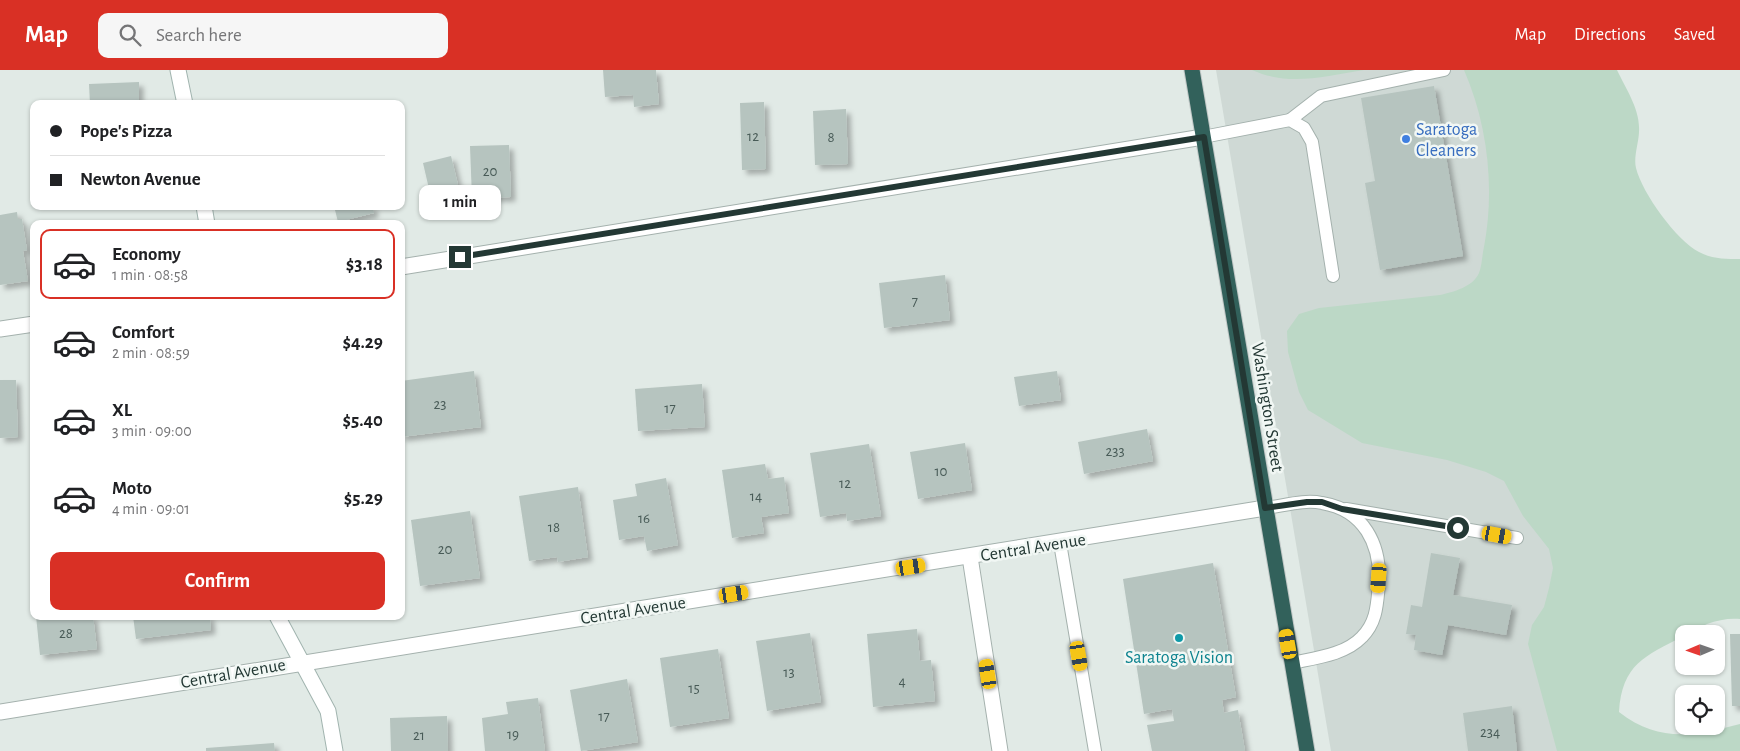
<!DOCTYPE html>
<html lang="en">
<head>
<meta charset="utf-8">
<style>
	:root { --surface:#fff; --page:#f6f6f6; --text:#202124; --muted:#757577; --line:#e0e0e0; --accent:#d93025 }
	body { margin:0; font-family:"Alegreya Sans",sans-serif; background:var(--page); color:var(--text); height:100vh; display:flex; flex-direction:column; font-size:19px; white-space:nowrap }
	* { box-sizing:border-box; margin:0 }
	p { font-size:16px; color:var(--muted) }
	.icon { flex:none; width:28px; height:28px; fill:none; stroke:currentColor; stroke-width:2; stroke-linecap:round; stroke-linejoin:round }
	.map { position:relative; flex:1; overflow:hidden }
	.details { position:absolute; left:30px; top:150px; width:375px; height:400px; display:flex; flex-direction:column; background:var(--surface); border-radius:10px; box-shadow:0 1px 4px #0004 }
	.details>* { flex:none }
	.guide { position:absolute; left:30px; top:30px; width:375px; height:110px; border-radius:10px; box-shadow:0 1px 4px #0004; display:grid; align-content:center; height:110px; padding:0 20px; background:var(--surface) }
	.needle { width:32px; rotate:268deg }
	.fabs { position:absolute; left:1675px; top:555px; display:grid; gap:10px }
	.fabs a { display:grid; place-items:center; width:50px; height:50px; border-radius:10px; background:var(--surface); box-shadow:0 1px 4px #0004; font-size:25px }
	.end { position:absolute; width:22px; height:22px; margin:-11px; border:6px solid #233834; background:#fff; box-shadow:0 0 0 2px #fff }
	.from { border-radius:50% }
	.bubble { position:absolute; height:35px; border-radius:10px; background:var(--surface); box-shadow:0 1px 4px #0004; font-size:16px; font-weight:700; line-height:35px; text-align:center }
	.car { position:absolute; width:15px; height:30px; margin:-15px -8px; border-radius:6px; box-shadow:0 0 4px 1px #0007; background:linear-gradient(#f5c518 24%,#345 0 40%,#f5c518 0 76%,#345 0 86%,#f5c518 0) }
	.guide b { display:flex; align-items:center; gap:18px; height:48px; font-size:19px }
	.guide b+b { border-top:1px solid var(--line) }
	.guide i { width:12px; height:12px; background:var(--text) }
	ul { padding:9px 0 0; list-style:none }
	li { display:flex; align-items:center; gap:15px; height:70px; margin:0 10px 8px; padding:0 10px; border:2px solid transparent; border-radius:10px }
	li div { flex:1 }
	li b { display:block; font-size:19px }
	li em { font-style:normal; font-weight:700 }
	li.active { border-color:var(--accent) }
	li>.icon { width:45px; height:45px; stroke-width:1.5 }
	.cta { display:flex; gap:10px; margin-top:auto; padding:10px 20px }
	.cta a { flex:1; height:58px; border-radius:10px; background:var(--accent); color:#fff; font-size:20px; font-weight:700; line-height:58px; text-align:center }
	header { display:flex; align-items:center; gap:30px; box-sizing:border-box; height:70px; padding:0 25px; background:var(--accent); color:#fff }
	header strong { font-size:24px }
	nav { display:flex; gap:28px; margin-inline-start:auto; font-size:18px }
	.search { width:350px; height:45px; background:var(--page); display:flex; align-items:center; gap:12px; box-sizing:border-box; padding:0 18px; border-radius:10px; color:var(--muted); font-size:19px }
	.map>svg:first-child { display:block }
	.built { fill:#cfd9d5 }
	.green { fill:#bcd8c6 }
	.building { fill:#b6c4bf; filter:url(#shadow) }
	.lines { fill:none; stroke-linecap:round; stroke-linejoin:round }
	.lane-casing { stroke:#a4b1ad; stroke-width:14 }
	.street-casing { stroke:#a4b1ad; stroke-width:17 }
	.secondary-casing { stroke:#a1b4af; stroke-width:17 }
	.highway-casing { stroke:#c1c7c6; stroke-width:17 }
	.lane { stroke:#fff; stroke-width:12 }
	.street { stroke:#fff; stroke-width:15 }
	.secondary { stroke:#fff; stroke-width:15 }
	.highway { stroke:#32615b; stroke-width:15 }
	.route { stroke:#233834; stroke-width:6 }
	.shop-dot { fill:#3f7fe0; stroke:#f1f7f4; stroke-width:2 }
	.culture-dot { fill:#0f9aa8; stroke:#f1f7f4; stroke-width:2 }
	.labels { text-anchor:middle; stroke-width:5; stroke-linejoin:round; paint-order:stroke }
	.number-label { font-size:15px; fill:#485b57 }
	.shop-label { font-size:18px; fill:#366cbe; stroke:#f1f7f4; text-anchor:start }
	.street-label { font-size:18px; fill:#233834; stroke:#f1f7f4 }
	.culture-label { font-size:18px; fill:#0d838f; stroke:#f1f7f4 }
</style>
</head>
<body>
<header>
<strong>Map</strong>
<div class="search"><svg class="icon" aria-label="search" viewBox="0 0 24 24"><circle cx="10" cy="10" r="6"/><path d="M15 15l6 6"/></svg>Search here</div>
<nav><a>Map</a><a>Directions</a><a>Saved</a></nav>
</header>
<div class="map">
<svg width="1740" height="681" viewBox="0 0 1740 681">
	<defs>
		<filter id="shadow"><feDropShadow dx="4.5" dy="4.5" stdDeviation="2.5" flood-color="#0004"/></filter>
	</defs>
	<rect width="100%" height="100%" fill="#e1eae6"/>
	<!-- built -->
	<polygon class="built" points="1216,0 1495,0 1582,534 1558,681 1331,681"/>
	<!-- green -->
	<g class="green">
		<path d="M1252,0H1364C1324,6 1290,17 1252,0Z"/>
		<path d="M1464,0H1617C1625,17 1639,38 1639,57C1640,70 1633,86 1636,98C1642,123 1677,171 1699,182C1712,189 1726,189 1740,189V549C1729,548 1718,550 1707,554C1699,558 1692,564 1684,564V566C1645,586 1622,594 1619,642C1659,673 1694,666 1740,654V681H1557L1528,574L1532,555L1544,537L1549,518L1553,498L1549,479L1523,446L1504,411L1486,402L1447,390L1362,373L1308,340L1299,322L1288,282L1287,261L1299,244L1319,238L1440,225C1453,222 1473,217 1479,203C1482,196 1482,185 1484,177C1495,119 1488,55 1464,0Z"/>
	</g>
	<!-- building -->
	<g class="building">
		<polygon points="603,0 656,0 659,34 634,37 633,25 605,27"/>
		<polygon points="139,12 139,34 90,34 89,14"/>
		<polygon points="1434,16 1463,186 1380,200 1365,113 1375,111 1361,28"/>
		<polygon points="764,32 766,99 742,100 740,33"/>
		<polygon points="846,39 848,94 815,95 813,41"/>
		<polygon points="509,75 511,127 472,128 470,76"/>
		<polygon points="451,86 458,115 430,123 423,93"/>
		<polygon points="334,136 373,136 374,143 338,152"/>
		<polygon points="17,142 18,149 22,149 27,180 23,181 28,211 0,215 0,145"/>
		<polygon points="945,205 950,250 884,258 879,213"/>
		<polygon points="474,301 481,357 401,367 401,311"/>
		<polygon points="1057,301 1061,330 1019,336 1014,307"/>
		<polygon points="0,310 16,310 18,367 0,368"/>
		<polygon points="702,314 705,357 638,361 635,319"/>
		<polygon points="1147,359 1153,391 1084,404 1078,372"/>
		<polygon points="965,373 972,420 918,429 910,382"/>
		<polygon points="869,374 881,446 847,451 846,443 820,447 810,383"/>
		<polygon points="765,394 768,409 784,407 789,443 761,447 764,463 732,468 722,400"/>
		<polygon points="666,408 678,475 647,481 644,466 619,470 613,430 637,426 635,414"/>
		<polygon points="578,417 588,487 558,492 557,487 529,491 519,426"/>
		<polygon points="470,441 480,508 420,516 411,450"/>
		<polygon points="1431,483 1460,488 1453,525 1512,535 1506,565 1448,555 1442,585 1414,580 1416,565 1406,564 1411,535 1422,537"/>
		<polygon points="1213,493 1236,627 1222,630 1224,643 1238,640 1245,681 1152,681 1147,655 1174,651 1172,639 1144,644 1123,509"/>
		<polygon points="36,546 93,546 97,579 40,585"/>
		<polygon points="133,546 210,546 211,560 136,569"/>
		<polygon points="917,559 920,591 931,590 935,631 873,637 867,564"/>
		<polygon points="810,563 821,632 767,641 756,571"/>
		<polygon points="1730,564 1740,564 1740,636 1732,636"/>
		<polygon points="718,579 729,648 670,657 660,588"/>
		<polygon points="627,609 638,672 581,681 570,620"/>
		<polygon points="538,628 545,681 485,681 482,648 508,644 506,632"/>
		<polygon points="1512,636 1517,681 1468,681 1463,643"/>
		<polygon points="447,646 448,681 391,681 390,648"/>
		<polygon points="274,673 275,681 206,681 206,678"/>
	</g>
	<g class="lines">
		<!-- lane casing -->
		<g class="lane-casing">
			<g id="lane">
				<polyline points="1290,50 1321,26 1444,0"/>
				<polyline points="1203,67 1290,50 1304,58 1312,72 1333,206"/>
				<path d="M1265,438C1283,436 1304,429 1322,433C1364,440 1381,474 1379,514C1377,534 1377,552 1362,567C1345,585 1315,588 1292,593"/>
				<polyline points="1346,439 1517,468"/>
				<polyline points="1060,473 1095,681"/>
			</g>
		</g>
		<!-- street casing -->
		<g class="street-casing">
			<g id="street">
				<polyline points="401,197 1203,67"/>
				<polyline points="0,259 34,254"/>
				<polyline points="970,487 1000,681"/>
				<path d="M0,642C421,571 844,509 1265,438"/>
			</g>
		</g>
		<!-- secondary casing -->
		<g class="secondary-casing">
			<g id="secondary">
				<polyline points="178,0 185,34"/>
				<polyline points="204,136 207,154"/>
				<polyline points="277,546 328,641 335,681"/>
			</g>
		</g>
		<!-- highway casing -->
		<g class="highway-casing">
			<polyline id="highway" points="1192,0 1307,681"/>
		</g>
		<!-- lane -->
		<use href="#lane" class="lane"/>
		<!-- street -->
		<use href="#street" class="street"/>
		<!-- secondary -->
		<use href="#secondary" class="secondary"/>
		<!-- highway -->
		<use href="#highway" class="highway"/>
	</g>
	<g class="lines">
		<!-- route -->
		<polyline class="route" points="460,187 1204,67 1265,438 1307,432 1322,432 1342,439 1458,458"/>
	</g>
	<!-- markers -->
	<circle class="shop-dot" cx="1406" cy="69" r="5"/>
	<circle class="culture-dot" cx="1179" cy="568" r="5"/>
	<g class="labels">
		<!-- number labels -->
		<g class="number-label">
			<text x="753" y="71">12</text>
			<text x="831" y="72">8</text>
			<text x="490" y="106">20</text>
			<text x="915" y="236">7</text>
			<text x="440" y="339">23</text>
			<text x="670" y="343">17</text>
			<text x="1115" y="386">233</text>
			<text x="941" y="406">10</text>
			<text x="845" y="418">12</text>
			<text x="756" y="431">14</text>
			<text x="644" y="453">16</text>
			<text x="554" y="462">18</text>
			<text x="445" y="484">20</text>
			<text x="66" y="568">28</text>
			<text x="789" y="607">13</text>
			<text x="902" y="616">4</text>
			<text x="694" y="623">15</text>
			<text x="604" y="651">17</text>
			<text x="1490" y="667">234</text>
			<text x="513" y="669">19</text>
			<text x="419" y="670">21</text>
		</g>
		<!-- shop labels -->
		<g class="shop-label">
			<text x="1416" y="65">Saratoga<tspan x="1416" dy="21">Cleaners</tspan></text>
		</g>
		<!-- street labels -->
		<g class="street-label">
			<text transform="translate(1268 337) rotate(81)" y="6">Washington Street</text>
			<text transform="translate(1033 477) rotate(-9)" y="6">Central Avenue</text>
			<text transform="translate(633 540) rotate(-9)" y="6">Central Avenue</text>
			<text transform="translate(233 603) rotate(-10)" y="6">Central Avenue</text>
		</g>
		<!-- culture labels -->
		<g class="culture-label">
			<text x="1179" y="593">Saratoga Vision</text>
		</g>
	</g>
</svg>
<div class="fabs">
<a><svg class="needle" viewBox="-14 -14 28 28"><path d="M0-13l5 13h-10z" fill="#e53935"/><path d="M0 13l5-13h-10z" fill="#757577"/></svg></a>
<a><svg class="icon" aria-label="locate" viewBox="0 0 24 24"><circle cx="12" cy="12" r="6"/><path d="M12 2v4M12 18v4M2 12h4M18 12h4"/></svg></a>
</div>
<i class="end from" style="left:1458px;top:458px"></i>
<i class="end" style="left:460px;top:187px"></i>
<div class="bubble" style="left:419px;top:115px;width:82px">1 min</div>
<i class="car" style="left:1497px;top:465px;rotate:100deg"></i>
<i class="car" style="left:911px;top:497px;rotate:81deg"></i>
<i class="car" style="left:1379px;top:508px;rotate:184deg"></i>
<i class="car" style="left:734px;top:524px;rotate:81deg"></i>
<i class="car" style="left:1288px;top:574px;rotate:350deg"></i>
<i class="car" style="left:1079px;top:586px;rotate:170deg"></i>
<i class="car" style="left:988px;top:604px;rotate:351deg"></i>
<div class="guide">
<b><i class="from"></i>Pope's Pizza</b>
<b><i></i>Newton Avenue</b>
</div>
<section class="details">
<ul>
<li class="active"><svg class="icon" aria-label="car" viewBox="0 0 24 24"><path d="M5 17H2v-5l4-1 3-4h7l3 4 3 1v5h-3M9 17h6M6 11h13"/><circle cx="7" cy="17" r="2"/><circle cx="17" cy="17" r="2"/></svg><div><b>Economy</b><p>1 min · 08:58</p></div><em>$3.18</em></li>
<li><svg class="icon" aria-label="car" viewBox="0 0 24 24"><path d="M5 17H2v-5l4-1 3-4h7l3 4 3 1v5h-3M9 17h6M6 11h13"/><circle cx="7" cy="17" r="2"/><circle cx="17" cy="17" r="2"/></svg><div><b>Comfort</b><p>2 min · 08:59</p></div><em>$4.29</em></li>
<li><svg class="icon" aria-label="car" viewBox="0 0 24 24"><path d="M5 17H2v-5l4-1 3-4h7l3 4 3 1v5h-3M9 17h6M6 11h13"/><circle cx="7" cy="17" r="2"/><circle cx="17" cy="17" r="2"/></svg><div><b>XL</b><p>3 min · 09:00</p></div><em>$5.40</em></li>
<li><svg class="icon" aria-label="car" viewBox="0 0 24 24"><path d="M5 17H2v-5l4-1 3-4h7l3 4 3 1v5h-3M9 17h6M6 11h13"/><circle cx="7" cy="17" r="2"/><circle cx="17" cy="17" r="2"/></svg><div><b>Moto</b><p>4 min · 09:01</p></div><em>$5.29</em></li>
</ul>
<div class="cta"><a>Confirm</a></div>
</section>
</div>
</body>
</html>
